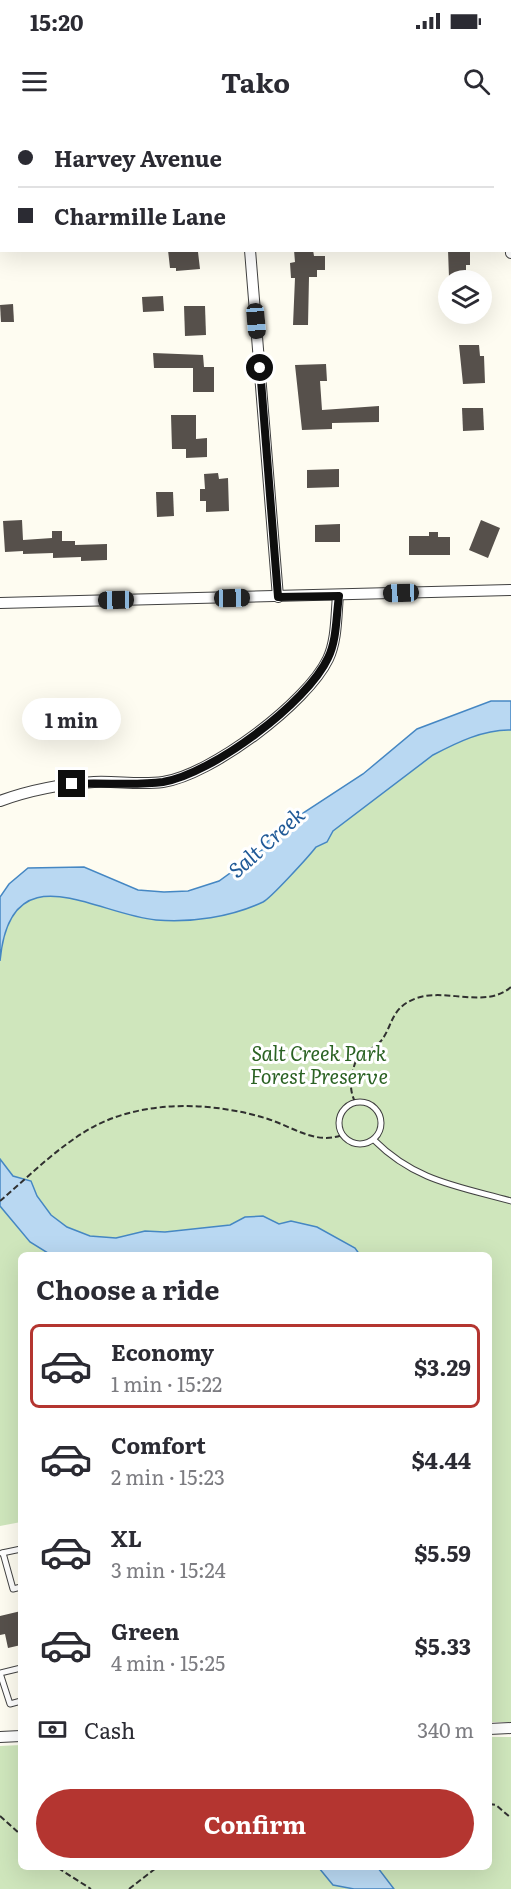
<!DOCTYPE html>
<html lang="en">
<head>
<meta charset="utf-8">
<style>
	:root { --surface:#fff; --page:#f7f7f7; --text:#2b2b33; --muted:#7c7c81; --line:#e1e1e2; --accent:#b43530 }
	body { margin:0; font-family:Literata,serif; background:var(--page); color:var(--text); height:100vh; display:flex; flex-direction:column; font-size:22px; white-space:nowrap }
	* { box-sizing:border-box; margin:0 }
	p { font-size:20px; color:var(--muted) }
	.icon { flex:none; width:33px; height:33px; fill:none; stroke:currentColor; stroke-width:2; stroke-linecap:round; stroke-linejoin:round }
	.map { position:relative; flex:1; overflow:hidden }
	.side { position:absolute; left:18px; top:1132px; width:474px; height:618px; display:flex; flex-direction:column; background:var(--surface); border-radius:9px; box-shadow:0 6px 24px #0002 }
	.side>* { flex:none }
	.hud { position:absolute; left:0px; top:0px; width:512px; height:132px; box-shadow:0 6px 24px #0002; display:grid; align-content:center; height:132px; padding:0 18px; background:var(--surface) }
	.tools { position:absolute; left:438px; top:150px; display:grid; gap:12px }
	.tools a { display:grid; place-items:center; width:54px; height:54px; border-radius:50%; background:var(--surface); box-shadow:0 6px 24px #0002; font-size:30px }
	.end { position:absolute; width:27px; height:27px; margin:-14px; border:8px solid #0e0e0e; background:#fff; box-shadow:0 0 0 3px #fff }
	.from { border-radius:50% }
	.bubble { position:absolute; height:42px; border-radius:21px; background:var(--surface); box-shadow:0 6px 24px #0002; font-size:20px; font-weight:700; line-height:42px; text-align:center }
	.car { position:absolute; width:18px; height:36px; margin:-18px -9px; border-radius:8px; box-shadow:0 0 4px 2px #0007; background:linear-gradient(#222 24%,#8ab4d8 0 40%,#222 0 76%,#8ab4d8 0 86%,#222 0) }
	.hud b { display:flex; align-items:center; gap:21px; height:57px; font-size:22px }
	.hud b+b { border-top:2px solid var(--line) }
	.hud i { width:15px; height:15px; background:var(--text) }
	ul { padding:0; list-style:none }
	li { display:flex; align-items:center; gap:18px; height:84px; margin:0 12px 9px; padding:0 6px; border:3px solid transparent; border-radius:9px }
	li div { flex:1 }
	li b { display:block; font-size:22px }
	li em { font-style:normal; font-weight:700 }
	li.active { border-color:var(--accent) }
	li>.icon { width:54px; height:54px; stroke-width:1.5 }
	h2 { padding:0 18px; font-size:27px; line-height:72px }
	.pay { display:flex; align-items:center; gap:15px; height:66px; padding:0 18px; font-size:22px }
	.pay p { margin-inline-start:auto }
	.cta { display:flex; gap:12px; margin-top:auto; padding:12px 18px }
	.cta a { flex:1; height:69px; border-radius:36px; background:var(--accent); color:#fff; font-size:24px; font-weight:700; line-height:69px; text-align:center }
	.status { display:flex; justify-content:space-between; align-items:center; height:42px; padding:0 30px; background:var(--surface); direction:ltr }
	.status svg { height:16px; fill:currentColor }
	header { display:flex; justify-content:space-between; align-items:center; height:78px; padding:0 18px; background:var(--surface); font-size:27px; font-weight:700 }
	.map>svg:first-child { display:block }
	.green { fill:#cfe6bc }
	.water { fill:#b9d8f2; stroke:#4587c3; stroke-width:1.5 }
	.building { fill:#56504b }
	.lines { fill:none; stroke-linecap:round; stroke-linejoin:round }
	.service-casing { stroke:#414141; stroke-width:7 }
	.minor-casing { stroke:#414141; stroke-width:12 }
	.path { stroke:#303030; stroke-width:2; stroke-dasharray:6 3; stroke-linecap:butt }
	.service { stroke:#fff; stroke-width:5 }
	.minor { stroke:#fff; stroke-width:10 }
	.route { stroke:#0e0e0e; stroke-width:8 }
	.labels { text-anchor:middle; stroke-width:6; stroke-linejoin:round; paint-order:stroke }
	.park-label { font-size:20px; font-style:italic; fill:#2b6223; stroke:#fff }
	.water-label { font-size:21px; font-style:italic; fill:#205a97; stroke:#fff }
</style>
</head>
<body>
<div class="status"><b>15:20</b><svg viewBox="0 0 49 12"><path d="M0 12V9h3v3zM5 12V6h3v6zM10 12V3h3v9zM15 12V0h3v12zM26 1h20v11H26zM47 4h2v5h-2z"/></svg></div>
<header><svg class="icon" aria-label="menu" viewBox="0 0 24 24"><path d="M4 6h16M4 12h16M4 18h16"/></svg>Tako<svg class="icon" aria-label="search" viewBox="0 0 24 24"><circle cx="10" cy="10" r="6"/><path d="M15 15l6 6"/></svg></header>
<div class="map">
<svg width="511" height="1769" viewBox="0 0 511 1769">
	<rect width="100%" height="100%" fill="#fefcf1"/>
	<!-- green -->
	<g class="green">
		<polygon points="511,600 511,1602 489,1602 489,1136 21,1136 21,1402 0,1406 0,798 48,763 192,787 410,635"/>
		<polygon points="489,1617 511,1617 511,1769 0,1769 0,1626 21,1625 21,1748 489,1748"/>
	</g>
	<!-- water -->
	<g class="water">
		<path d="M491,581H511V610C484,609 456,623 433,635L333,711L327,722L316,727C310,735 271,778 263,782C231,797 191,803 156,800C94,794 10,730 0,841V777L9,764L28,748L84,747L138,770L164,772L188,771L219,761L262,730L274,712L363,654L417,609Z"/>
		<polygon points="0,1039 13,1056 31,1061 37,1076 51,1095 67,1107 90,1116 116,1118 145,1111 165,1112 230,1105 245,1097 263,1096 279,1104 291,1101 317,1107 355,1128 360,1135 51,1135 30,1122 0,1086"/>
		<polygon points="319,1748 378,1748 394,1769 354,1769 333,1765"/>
	</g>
	<!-- building -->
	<g class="building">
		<polygon points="168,130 198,132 200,149 176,151 176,148 170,148"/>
		<polygon points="294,130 313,130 314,136 325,136 325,150 317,150 317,157 309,157 308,205 293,205 295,158 291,158 290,143 295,142"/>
		<polygon points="448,130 470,130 470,145 466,145 466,156 449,157"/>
		<polygon points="163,176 164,191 143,192 142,177"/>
		<polygon points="13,184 14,202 1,202 0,185"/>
		<polygon points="184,186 205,186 206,215 185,216"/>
		<polygon points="459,225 479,225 480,236 484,236 485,263 463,264"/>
		<polygon points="153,233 203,235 204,247 214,247 214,272 193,272 193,248 154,248"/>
		<polygon points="326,244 327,261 320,261 322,290 379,286 379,302 332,303 332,309 302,310 295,245"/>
		<polygon points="462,288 483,288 484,310 463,311"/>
		<polygon points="171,295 196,295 196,319 207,318 207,337 186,338 186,329 172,329"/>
		<polygon points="339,349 339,367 307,368 307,350"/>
		<polygon points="218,353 219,359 228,358 229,391 206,392 206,381 200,381 200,369 205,369 204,354"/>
		<polygon points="156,372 173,372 174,396 157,397"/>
		<polygon points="22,400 23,420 52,418 52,411 62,411 62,421 75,421 75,425 107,424 107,440 81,441 81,437 53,438 53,433 23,434 23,431 5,432 3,401"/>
		<polygon points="481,400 500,408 488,438 469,430"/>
		<polygon points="340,404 340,422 315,422 315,405"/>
		<polygon points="429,412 438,412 438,417 450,417 450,435 409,435 409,416 429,416"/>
		<polygon points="21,1491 21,1525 8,1528 5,1514 0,1515 0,1496"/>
	</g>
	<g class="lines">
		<!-- service casing -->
		<g class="service-casing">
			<g id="service">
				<circle cx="360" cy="1003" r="21"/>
				<path d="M374,1020C415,1061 457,1066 511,1081"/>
				<polyline points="2,1433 21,1429"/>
				<polyline points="3,1433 13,1469 21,1467"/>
				<polyline points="21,1548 0,1553 10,1584 21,1581"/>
			</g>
		</g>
		<!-- minor casing -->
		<g class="minor-casing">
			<g id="minor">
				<polyline points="239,0 240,2"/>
				<polyline points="501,0 501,2"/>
				<polyline points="510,120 511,133"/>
				<polyline points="250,130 278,477"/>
				<polyline points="0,483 511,470"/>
				<path d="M0,681C30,670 62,664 94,662C117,661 140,665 163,662C211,655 307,583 328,539C337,520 336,496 338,476"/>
				<polyline points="489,1609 511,1608"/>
				<polyline points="0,1617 21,1616"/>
			</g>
		</g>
		<!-- path -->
		<g class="path">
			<path d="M355,982C347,965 352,950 359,933C364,931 371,929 376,926C394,911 387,888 417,878C447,868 486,889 511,867"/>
			<path d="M0,1081C29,1056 60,1025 93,1007C145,979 214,982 268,999C293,1007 316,1025 342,1015"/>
			<polyline points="489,1684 496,1685 511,1698"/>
			<polyline points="0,1696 21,1715"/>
			<polyline points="58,1748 91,1769"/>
			<polyline points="129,1769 156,1748"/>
		</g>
		<!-- service -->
		<use href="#service" class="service"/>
		<!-- minor -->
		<use href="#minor" class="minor"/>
	</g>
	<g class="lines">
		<!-- route -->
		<path class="route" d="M72,664C102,662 134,666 163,662C212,654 307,583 328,538C337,520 336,496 339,476L278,477L260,248"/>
	</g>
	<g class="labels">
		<!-- park labels -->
		<g class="park-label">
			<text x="319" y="941">Salt Creek Park<tspan x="319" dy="23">Forest Preserve</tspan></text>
		</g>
		<!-- water labels -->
		<g class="water-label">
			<text transform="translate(267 723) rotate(-42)" y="7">Salt Creek</text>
		</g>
	</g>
</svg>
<div class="tools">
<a><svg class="icon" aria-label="layers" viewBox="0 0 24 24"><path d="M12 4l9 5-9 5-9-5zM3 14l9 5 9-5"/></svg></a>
</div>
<i class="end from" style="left:260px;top:248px"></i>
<i class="end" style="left:72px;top:664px"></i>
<div class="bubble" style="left:22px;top:578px;width:99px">1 min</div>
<i class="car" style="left:256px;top:201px;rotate:175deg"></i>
<i class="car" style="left:401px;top:473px;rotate:268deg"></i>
<i class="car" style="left:232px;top:478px;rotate:89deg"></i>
<i class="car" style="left:116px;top:480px;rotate:269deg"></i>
<div class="hud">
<b><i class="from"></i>Harvey Avenue</b>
<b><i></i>Charmille Lane</b>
</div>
<section class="side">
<h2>Choose a ride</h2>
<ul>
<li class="active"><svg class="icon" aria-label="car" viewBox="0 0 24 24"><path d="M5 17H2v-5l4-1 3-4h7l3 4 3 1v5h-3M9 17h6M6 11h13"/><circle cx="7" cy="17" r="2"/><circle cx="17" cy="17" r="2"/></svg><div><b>Economy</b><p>1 min · 15:22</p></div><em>$3.29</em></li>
<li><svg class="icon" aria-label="car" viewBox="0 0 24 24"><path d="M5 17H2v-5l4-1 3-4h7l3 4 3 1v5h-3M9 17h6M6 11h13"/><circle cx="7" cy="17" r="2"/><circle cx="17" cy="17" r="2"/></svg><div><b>Comfort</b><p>2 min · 15:23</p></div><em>$4.44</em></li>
<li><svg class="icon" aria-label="car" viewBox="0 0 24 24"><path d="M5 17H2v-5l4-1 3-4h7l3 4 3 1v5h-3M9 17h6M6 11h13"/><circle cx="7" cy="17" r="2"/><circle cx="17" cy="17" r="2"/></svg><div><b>XL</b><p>3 min · 15:24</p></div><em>$5.59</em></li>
<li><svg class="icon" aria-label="car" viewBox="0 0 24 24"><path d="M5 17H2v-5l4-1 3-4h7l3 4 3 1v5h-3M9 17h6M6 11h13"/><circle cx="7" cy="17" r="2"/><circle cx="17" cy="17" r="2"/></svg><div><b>Green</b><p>4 min · 15:25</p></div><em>$5.33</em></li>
</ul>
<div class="pay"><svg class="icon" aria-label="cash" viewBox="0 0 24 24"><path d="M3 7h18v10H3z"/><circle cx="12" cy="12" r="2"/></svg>Cash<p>340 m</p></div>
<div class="cta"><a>Confirm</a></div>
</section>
</div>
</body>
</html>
